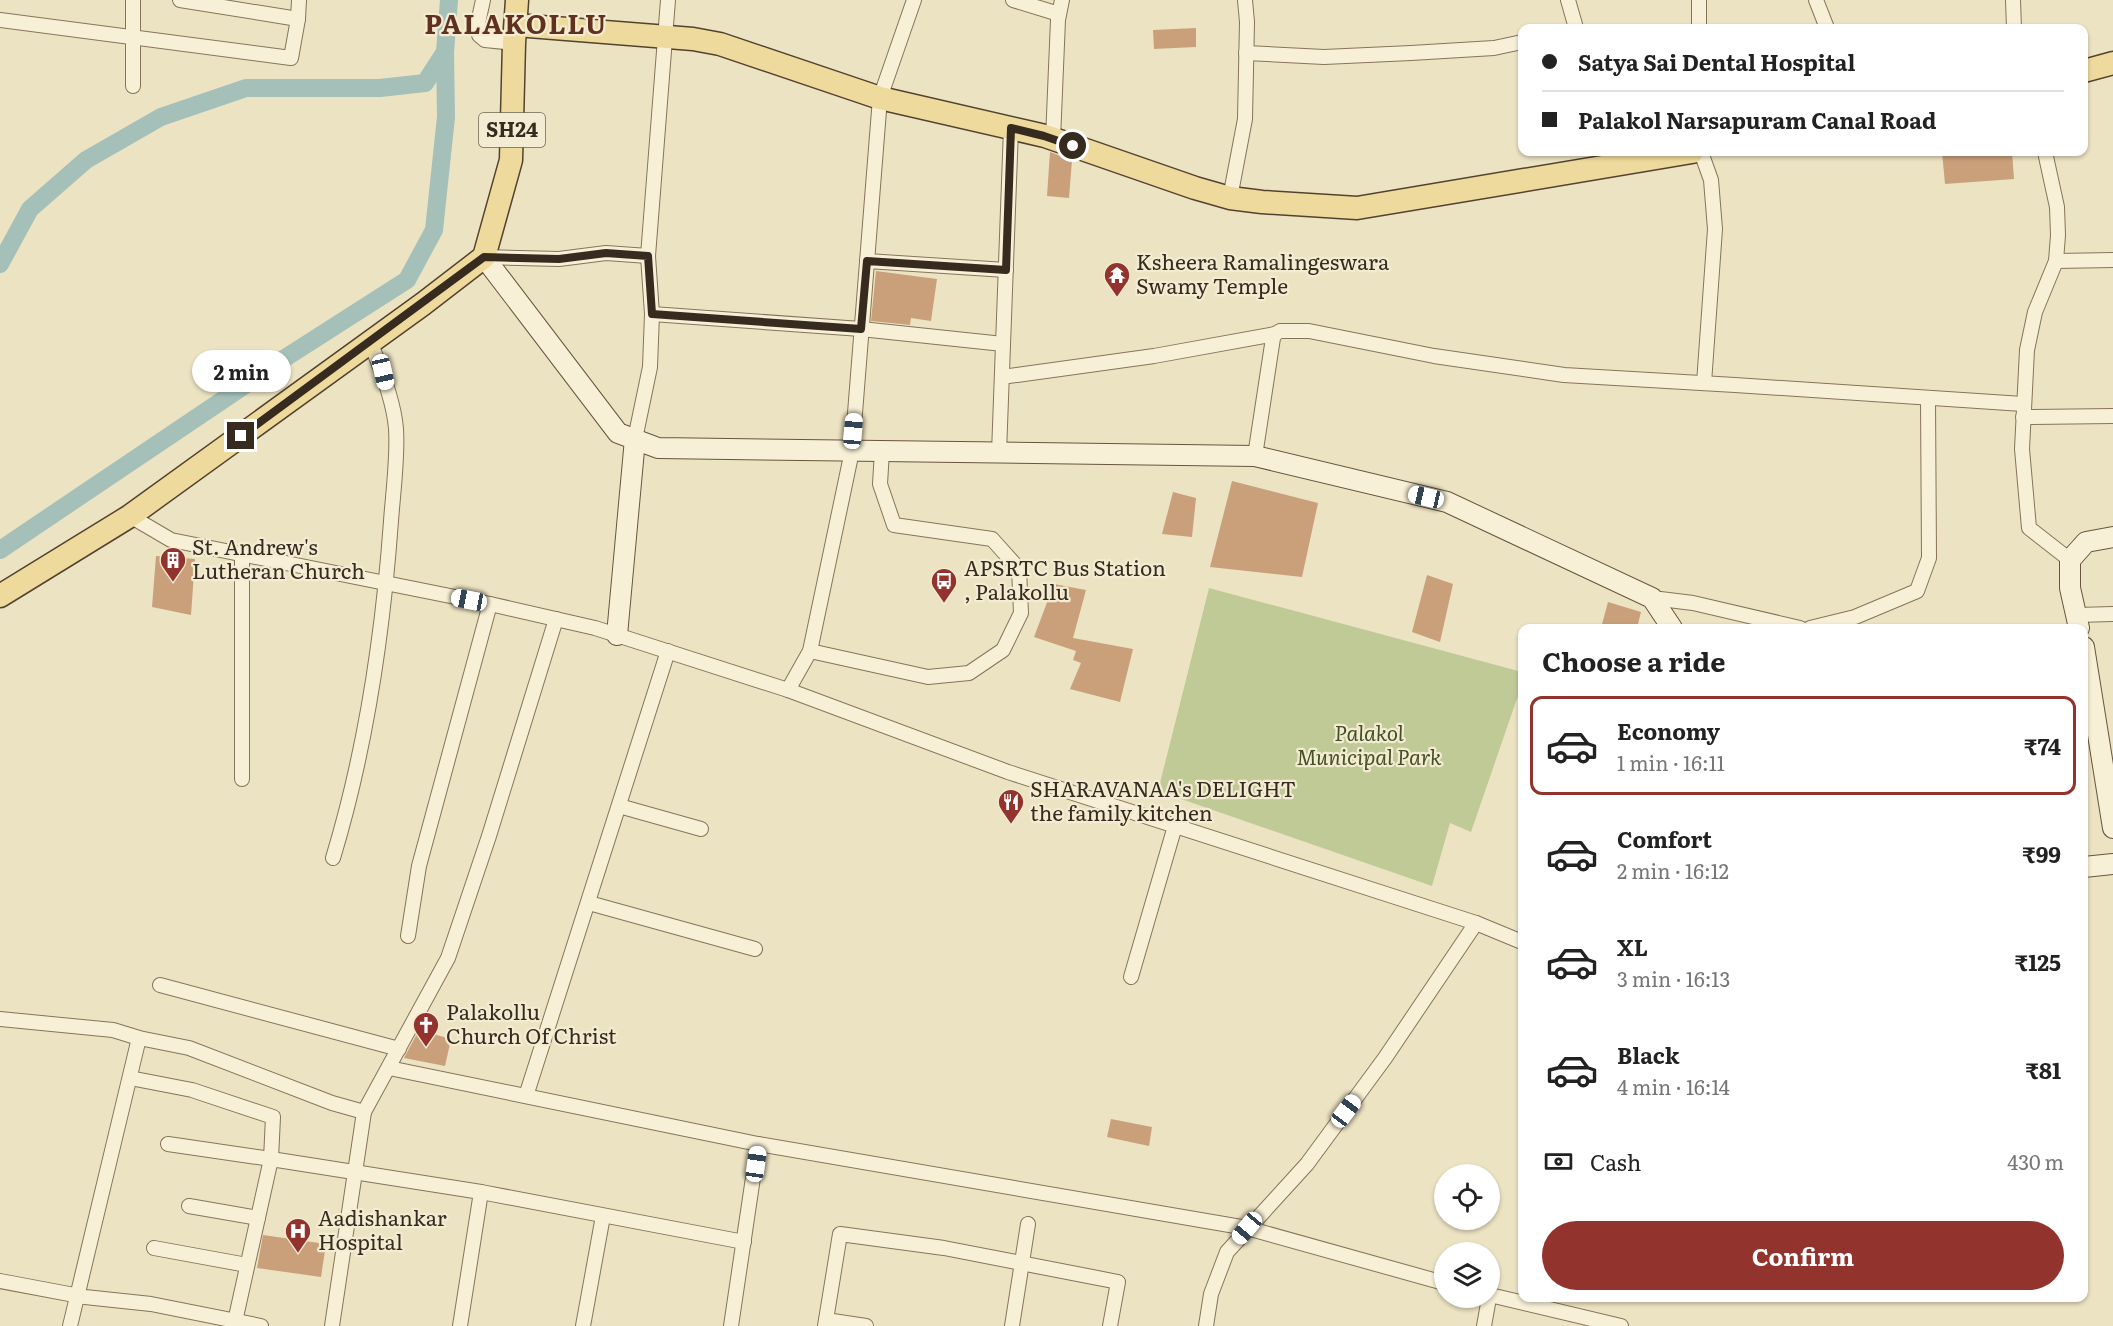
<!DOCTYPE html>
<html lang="en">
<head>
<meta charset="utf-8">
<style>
	:root { --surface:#fff; --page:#f6f6f6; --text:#222; --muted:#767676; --line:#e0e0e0; --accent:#92332d }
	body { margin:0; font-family:Literata,serif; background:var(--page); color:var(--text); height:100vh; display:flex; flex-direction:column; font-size:22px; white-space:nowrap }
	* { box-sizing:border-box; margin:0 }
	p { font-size:20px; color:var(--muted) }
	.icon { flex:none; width:33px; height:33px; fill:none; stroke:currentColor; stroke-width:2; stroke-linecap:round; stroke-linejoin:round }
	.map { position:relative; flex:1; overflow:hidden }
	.panel { position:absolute; left:1518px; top:624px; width:570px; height:678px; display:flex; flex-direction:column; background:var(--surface); border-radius:12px; box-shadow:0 2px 4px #0004 }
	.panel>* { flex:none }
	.guide { position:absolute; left:1518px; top:24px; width:570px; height:132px; border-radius:12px; box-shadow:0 2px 4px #0004; display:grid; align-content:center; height:132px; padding:0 24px; background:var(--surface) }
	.controls { position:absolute; left:1434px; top:1164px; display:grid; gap:12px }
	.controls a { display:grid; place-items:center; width:66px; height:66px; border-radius:50%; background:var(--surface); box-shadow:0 2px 4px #0004; font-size:30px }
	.end { position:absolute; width:27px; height:27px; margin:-14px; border:8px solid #362b1e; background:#fff; box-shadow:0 0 0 3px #fff }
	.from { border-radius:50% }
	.bubble { position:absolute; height:42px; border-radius:21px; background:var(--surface); box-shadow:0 2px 4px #0004; font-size:20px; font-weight:700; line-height:42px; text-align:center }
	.car { position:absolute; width:18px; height:36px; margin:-18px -9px; border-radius:8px; box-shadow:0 0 4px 2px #0007; background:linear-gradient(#fff 24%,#345 0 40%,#fff 0 76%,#345 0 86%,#fff 0) }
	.guide b { display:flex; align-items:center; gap:21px; height:57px; font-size:22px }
	.guide b+b { border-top:2px solid var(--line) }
	.guide i { width:15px; height:15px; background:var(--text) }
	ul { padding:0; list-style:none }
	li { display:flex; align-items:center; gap:18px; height:99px; margin:0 12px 9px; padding:0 12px; border:3px solid transparent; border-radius:12px }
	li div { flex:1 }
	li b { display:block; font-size:22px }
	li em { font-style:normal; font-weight:700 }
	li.selected { border-color:var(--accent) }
	li>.icon { width:54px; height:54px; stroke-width:1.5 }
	h2 { padding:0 24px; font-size:27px; line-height:72px }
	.pay { display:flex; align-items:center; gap:15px; height:66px; padding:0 24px; font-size:22px }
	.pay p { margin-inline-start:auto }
	.button { display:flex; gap:12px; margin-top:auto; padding:12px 24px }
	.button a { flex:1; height:69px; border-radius:36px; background:var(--accent); color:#fff; font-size:24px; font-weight:700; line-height:69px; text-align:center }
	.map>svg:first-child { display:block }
	.green { fill:#c0ca97 }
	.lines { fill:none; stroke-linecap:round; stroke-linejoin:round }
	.canal { stroke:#a5bfb9; stroke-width:18 }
	.building { fill:#c9a07a }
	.street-casing { stroke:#86745a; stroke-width:16 }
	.secondary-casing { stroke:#67553e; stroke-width:22 }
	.primary-casing { stroke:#53422f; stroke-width:25 }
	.street { stroke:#f7f0d6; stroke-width:14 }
	.secondary { stroke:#f7f0d6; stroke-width:20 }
	.primary { stroke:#eeda9c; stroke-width:22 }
	.route { stroke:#362b1e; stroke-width:8 }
	.labels { text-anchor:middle; stroke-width:4.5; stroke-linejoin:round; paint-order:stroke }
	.shield { fill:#f4ecd2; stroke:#6f6554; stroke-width:1.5 }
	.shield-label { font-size:20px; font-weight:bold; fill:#362b1e }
	.poi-label { font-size:21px; fill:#362b1e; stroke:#f4ecd2; text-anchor:start }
	.park-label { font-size:21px; font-style:italic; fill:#435225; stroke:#f4ecd2 }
	.district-label { font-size:27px; font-weight:bold; letter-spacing:1.5px; fill:#61311f; stroke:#f4ecd2 }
</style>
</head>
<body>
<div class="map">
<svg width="2113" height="1326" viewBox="0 0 2113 1326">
	<rect width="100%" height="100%" fill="#ece3c3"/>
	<!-- green -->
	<polygon class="green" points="1209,588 1522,672 1522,684 1471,832 1450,823 1432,886 1158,791"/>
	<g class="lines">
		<!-- canal -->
		<g class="canal">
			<polyline points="0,264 30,209 86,160 161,117 246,88 380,88 425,83 445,52 449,0"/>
			<polyline points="0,550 285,358 407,280 434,230 446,117 445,52"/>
		</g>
	</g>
	<!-- building -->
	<g class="building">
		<polygon points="1196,28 1196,47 1154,49 1153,30"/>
		<polygon points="1050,152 1072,160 1069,198 1047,196"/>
		<polygon points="1942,152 2012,152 2014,179 1945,184"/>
		<polygon points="876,271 937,279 931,321 911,318 910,325 871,321"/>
		<polygon points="1232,481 1318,503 1302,577 1210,567"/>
		<polygon points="1173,492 1196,498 1192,537 1162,534"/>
		<polygon points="156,556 195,559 191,615 152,607"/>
		<polygon points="1427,575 1453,584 1440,642 1412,632"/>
		<polygon points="1054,584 1086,590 1073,638 1133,649 1120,702 1070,689 1081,663 1073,660 1076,651 1034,637"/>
		<polygon points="1608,602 1641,612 1637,628 1601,628"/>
		<polygon points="419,1030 451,1039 445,1066 404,1058"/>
		<polygon points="1111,1119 1152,1127 1149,1146 1107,1137"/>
		<polygon points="263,1235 326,1244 321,1277 257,1268"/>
	</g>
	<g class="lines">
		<!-- street casing -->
		<g class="street-casing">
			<g id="street">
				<polyline points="180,0 298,19"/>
				<polyline points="483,0 478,23 479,35 485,40 514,43"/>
				<polyline points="1013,0 1059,14"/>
				<polyline points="1568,0 1576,28"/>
				<polyline points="1816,0 1827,28"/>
				<polyline points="2013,0 2014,28"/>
				<polyline points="0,20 291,58 298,19 299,0"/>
				<polyline points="1699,28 1699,0"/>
				<polyline points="1246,53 1324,57 1411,53 1494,48 1522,42"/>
				<polyline points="133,86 133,0"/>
				<polyline points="1053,139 1058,20 1062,0"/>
				<polyline points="1701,152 1711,180 1715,229 1704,383"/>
				<polyline points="2045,152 2057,207 2058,235 2056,261 2035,312 2027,350 2022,449 2029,528 2070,560"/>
				<polyline points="1230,198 1245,119 1247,22 1245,0"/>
				<polyline points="484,257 559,259 606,253 648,256 668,0"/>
				<polyline points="867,261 1006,270"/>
				<polyline points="2056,261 2113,260"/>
				<polyline points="652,314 861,329 1003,344"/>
				<polyline points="1002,377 1154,356 1275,334"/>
				<polyline points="2023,417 2113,416"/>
				<polyline points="635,439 650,367 652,314 648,256"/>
				<polyline points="999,453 1011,128"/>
				<polyline points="1255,456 1273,338 1275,334 1280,331 1309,331 1434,356 1564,375 1735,385 2023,404"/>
				<polyline points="130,516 171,540 490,604 595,628 788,690 1008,772 1476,923 1522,942"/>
				<polyline points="1652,598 1693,603 1800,628"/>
				<polyline points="2077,615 2113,614"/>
				<polyline points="1810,628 1855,617 1917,591 1929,558 1928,399"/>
				<polyline points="810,651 928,677 969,673 1003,650 1021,613 1019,569 992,539 894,525 880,484 882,451"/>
				<polyline points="788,690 810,651 852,451 880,98 914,0"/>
				<polyline points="242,779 242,554"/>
				<polyline points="619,806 701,829"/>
				<path d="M333,858C366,749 383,633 391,521C393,493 398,456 396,429C394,401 381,368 370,342"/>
				<polyline points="589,903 755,949"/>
				<polyline points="408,936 419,866 490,604"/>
				<polyline points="1131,977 1175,826"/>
				<polyline points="160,985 399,1049"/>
				<polyline points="0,1019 113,1030 139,1038 189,1048 332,1103 364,1112"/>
				<polyline points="389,1068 758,1144 1247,1228 1444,1283"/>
				<polyline points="130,1078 192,1090 273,1117 271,1159 168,1144"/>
				<polyline points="526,1096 668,651"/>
				<polyline points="189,1206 258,1218"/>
				<polyline points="154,1248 247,1265"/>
				<polyline points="0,1281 85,1297 151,1304 261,1326"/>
				<polyline points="1490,1295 1621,1326"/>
				<polyline points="826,1320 866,1326"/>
				<polyline points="70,1326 139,1038"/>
				<polyline points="234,1326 271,1159 481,1192 744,1242"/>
				<polyline points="332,1326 364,1112 448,958 489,836 556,619"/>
				<polyline points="460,1326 481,1192"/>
				<polyline points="583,1326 603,1216"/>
				<polyline points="731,1326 758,1144"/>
				<polyline points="825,1326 840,1234 944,1248 1118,1282 1110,1326"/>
				<polyline points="1012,1326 1028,1224"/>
				<polyline points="1206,1326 1211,1294 1227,1252 1307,1164 1385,1058 1476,923"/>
				<polyline points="1484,1326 1489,1298"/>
			</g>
		</g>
		<!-- secondary casing -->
		<g class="secondary-casing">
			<g id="secondary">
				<polyline points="484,257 618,433 658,448 1255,456 1447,502 1652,598 1672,628"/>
				<polyline points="2079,628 2070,588 2070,560 2086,542 2113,537"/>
				<polyline points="617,635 635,439"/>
				<polyline points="2084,647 2113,828"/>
				<polyline points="2084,867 2113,864"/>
			</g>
		</g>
		<!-- primary casing -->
		<g class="primary-casing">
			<g id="primary">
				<polyline points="516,25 693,39 720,44 880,98 1045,136 1195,188 1230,198 1262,202 1357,208 1692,152"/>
				<polyline points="2084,71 2113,63"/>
				<polyline points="0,596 130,516 423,304 484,257 511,160 514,43 517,0"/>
			</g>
		</g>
		<!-- street -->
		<use href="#street" class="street"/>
		<!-- secondary -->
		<use href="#secondary" class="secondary"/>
		<!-- primary -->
		<use href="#primary" class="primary"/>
	</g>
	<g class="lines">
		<!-- route -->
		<polyline class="route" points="241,436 484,257 559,259 606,253 648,256 652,314 861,329 867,261 1006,270 1011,128 1044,136 1073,146"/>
	</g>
	<!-- icons -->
	<defs>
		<g id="temple-pin" transform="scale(1.35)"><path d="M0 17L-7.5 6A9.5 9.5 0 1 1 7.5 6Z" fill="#92332d" stroke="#f4ecd2"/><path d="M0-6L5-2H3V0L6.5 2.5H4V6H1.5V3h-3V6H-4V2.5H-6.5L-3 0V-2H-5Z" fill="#fff"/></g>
		<g id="building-pin" transform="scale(1.35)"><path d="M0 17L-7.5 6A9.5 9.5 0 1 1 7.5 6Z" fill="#92332d" stroke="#f4ecd2"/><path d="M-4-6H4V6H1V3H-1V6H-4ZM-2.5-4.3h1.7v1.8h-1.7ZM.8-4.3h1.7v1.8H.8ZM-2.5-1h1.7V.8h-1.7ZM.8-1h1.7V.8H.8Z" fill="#fff"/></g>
		<g id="bus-pin" transform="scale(1.35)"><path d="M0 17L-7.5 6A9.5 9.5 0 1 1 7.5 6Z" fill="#92332d" stroke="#f4ecd2"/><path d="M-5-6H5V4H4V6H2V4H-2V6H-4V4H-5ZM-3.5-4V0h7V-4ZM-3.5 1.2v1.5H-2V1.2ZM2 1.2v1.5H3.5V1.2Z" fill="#fff"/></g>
		<g id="restaurant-pin" transform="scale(1.35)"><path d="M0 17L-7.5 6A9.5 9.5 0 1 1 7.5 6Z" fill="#92332d" stroke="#f4ecd2"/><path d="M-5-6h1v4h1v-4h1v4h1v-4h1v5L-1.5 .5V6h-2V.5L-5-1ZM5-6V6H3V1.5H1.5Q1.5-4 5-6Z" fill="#fff"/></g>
		<g id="church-pin" transform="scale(1.35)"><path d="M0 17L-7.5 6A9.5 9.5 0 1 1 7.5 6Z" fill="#92332d" stroke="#f4ecd2"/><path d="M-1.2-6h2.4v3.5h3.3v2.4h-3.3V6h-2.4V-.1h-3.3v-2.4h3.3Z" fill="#fff"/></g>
		<g id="hospital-pin" transform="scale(1.35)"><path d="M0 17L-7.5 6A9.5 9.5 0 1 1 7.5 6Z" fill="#92332d" stroke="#f4ecd2"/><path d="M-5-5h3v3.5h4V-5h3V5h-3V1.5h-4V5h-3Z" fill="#fff"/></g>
	</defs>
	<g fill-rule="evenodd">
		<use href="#temple-pin" x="1117" y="275"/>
		<use href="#building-pin" x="173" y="560"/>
		<use href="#bus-pin" x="944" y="581"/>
		<use href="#restaurant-pin" x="1011" y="802"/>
		<use href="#church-pin" x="426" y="1025"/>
		<use href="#hospital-pin" x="298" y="1231"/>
	</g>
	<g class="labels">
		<!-- shield labels -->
		<rect class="shield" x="479" y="113" width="66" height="34" rx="4.5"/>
		<g class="shield-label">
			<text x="512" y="137">SH24</text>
		</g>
		<!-- poi labels -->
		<g class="poi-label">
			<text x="1136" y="270">Ksheera Ramalingeswara<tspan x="1136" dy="24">Swamy Temple</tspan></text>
			<text x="192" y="555">St. Andrew's<tspan x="192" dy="24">Lutheran Church</tspan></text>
			<text x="964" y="576">APSRTC Bus Station<tspan x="964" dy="24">, Palakollu</tspan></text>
			<text x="1030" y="797">SHARAVANAA's DELIGHT<tspan x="1030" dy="24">the family kitchen</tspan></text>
			<text x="446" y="1020">Palakollu<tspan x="446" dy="24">Church Of Christ</tspan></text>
			<text x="318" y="1226">Aadishankar<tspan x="318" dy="24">Hospital</tspan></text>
		</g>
		<!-- park labels -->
		<g class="park-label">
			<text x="1369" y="741">Palakol<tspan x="1369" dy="24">Municipal Park</tspan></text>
		</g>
		<!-- district labels -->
		<g class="district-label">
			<text x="516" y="34">PALAKOLLU</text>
		</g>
	</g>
</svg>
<div class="controls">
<a><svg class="icon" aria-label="locate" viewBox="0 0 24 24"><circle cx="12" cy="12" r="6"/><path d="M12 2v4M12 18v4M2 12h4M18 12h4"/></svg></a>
<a><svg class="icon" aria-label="layers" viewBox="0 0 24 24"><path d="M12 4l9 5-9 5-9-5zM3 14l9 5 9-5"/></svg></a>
</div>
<i class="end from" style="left:1073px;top:146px"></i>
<i class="end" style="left:241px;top:436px"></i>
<div class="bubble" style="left:192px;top:350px;width:99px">2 min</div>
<i class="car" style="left:383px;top:372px;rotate:167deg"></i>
<i class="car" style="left:853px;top:431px;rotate:5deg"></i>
<i class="car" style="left:1426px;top:497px;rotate:283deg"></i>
<i class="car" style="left:469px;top:600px;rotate:281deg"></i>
<i class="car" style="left:1346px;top:1111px;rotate:37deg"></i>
<i class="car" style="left:756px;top:1164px;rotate:8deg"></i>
<i class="car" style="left:1247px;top:1228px;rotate:220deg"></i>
<div class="guide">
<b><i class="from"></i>Satya Sai Dental Hospital</b>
<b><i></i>Palakol Narsapuram Canal Road</b>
</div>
<section class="panel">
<h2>Choose a ride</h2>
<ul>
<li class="selected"><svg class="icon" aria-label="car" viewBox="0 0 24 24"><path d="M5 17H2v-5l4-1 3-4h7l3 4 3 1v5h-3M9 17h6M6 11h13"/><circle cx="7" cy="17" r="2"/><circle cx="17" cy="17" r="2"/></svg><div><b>Economy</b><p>1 min · 16:11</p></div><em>₹74</em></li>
<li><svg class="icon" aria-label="car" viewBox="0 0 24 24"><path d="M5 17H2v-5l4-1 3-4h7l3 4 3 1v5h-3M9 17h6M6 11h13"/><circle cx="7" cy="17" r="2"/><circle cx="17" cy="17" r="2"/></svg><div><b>Comfort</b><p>2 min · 16:12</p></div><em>₹99</em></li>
<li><svg class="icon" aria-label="car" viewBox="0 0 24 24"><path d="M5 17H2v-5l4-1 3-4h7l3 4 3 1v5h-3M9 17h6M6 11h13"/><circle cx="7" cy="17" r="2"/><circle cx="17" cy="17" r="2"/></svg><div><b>XL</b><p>3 min · 16:13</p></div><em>₹125</em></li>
<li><svg class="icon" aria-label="car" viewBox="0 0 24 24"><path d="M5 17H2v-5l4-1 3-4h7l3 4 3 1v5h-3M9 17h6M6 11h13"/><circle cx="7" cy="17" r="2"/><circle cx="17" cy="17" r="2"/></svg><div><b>Black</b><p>4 min · 16:14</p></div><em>₹81</em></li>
</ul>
<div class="pay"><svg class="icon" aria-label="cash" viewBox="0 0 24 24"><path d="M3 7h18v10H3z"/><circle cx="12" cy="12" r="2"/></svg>Cash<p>430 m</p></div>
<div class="button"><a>Confirm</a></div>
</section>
</div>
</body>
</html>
